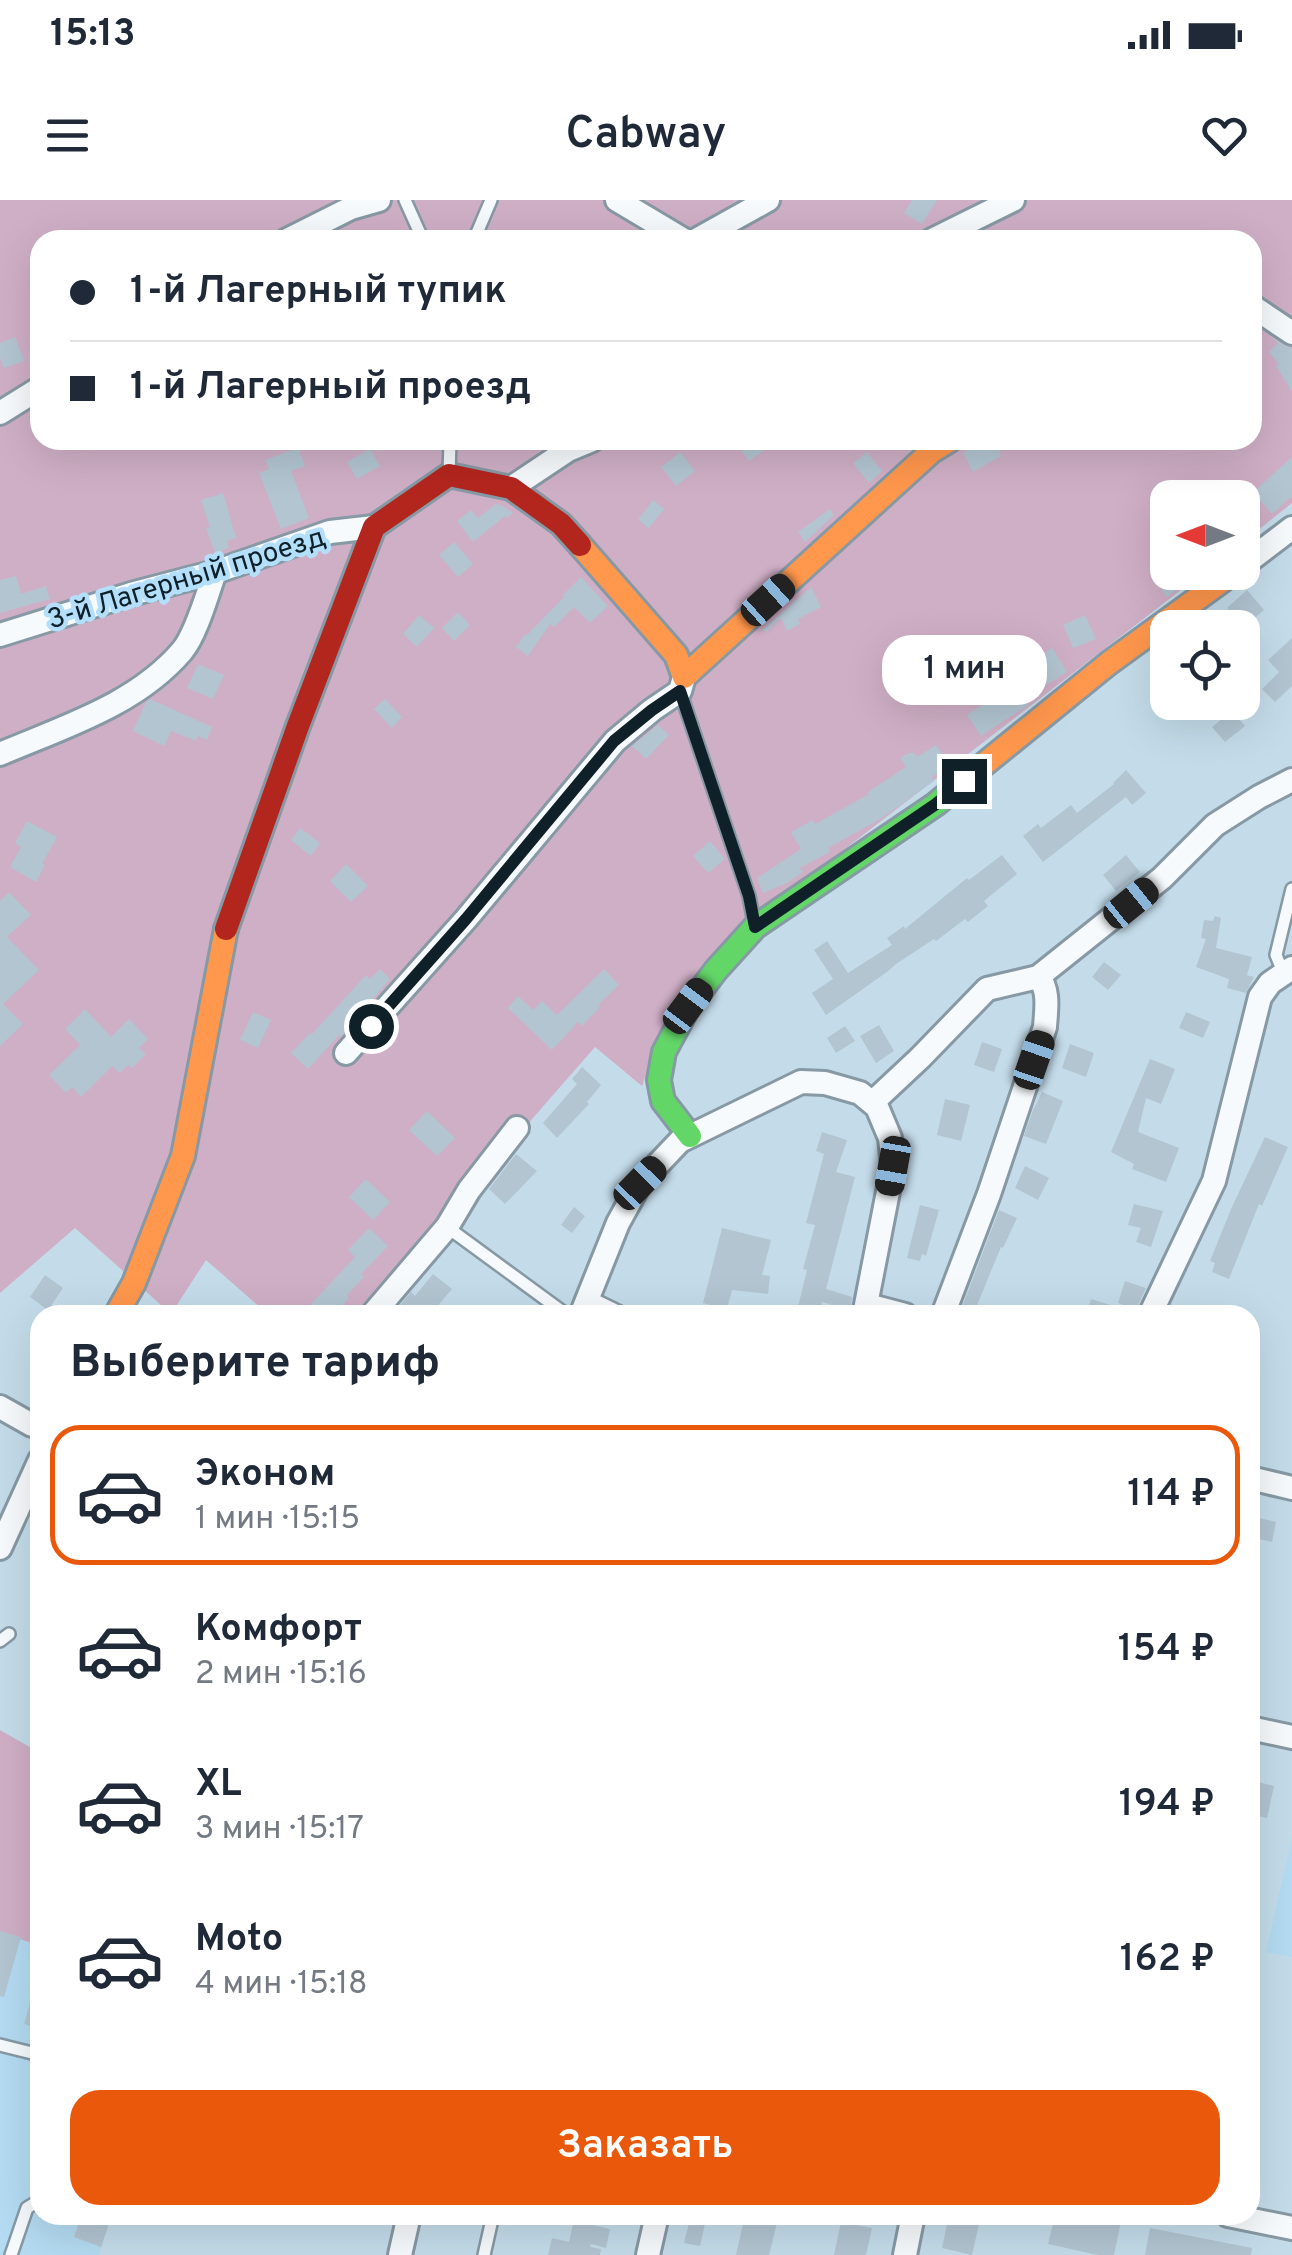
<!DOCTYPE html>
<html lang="ru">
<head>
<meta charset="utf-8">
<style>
	:root { --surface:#fff; --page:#f6f6f7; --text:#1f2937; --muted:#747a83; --line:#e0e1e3; --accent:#ea580c }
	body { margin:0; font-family:Overpass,sans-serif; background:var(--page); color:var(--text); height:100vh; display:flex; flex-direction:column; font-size:38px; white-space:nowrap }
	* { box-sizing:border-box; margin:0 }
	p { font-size:32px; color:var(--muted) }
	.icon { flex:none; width:55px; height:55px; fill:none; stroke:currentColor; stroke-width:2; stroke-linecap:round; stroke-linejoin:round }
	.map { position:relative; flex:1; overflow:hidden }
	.drawer { position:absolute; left:30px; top:1105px; width:1230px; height:920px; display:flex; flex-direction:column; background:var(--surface); border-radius:30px; box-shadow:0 10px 40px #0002 }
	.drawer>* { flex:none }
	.hud { position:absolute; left:30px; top:30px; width:1232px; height:220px; border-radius:30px; box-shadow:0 10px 40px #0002; display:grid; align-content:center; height:220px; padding:0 40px; background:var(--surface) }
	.needle { width:65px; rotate:270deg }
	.tools { position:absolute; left:1150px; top:280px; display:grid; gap:20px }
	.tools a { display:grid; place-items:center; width:110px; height:110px; border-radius:20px; background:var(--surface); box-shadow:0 10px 40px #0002; font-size:50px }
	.end { position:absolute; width:45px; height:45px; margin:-22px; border:12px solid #0f2029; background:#fff; box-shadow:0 0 0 5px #fff }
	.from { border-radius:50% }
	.bubble { position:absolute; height:70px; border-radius:30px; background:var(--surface); box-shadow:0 10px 40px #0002; font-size:32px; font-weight:600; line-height:70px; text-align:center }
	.car { position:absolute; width:30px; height:60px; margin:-30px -15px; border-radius:12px; box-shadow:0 0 8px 2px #0007; background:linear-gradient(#222 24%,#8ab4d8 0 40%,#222 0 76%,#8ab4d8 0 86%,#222 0) }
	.hud b { display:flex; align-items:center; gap:35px; height:95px; font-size:38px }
	.hud b+b { border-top:2px solid var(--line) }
	.hud i { width:25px; height:25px; background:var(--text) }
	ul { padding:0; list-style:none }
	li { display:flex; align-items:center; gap:30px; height:140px; margin:0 20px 15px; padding:0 20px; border:5px solid transparent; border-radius:30px }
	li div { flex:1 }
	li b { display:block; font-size:38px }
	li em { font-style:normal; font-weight:600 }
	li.current { border-color:var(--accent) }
	li>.icon { width:90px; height:90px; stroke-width:1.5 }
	h2 { padding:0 40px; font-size:45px; line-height:120px }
	.cta { display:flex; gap:20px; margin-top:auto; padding:20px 40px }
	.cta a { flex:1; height:115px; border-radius:30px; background:var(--accent); color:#fff; font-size:40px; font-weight:600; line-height:115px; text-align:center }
	.status { display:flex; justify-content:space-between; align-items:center; height:70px; padding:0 50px; background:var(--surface); direction:ltr }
	.status svg { height:28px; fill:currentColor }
	header { display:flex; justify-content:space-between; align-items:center; height:130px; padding:0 40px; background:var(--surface); font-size:45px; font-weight:600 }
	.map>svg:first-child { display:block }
	.built { fill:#b4dbf2 }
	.green { fill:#cfafc6; fill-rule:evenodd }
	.building { fill:#b2c5d1 }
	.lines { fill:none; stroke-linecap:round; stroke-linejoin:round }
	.lane-casing { stroke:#8699a4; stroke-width:16 }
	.street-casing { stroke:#8699a4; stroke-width:28 }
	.fast-casing { stroke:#8699a4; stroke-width:28 }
	.slow-casing { stroke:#8699a4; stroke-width:28 }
	.jam-casing { stroke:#8699a4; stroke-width:28 }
	.lane { stroke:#f6fafc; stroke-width:11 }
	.street { stroke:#f6fafc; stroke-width:22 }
	.fast { stroke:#63d668; stroke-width:22 }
	.slow { stroke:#ff974d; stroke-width:22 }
	.jam { stroke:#b3261e; stroke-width:22 }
	.route { stroke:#0f2029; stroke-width:12 }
	.labels { text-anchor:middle; stroke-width:9; stroke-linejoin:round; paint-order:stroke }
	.street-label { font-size:28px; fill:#0f2029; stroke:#b4dffa }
</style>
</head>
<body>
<div class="status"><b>15:13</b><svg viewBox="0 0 49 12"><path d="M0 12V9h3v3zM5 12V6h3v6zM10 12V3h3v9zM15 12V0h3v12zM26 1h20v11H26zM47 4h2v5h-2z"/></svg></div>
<header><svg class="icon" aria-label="menu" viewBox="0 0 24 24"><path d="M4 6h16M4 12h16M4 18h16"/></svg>Cabway<svg class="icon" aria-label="heart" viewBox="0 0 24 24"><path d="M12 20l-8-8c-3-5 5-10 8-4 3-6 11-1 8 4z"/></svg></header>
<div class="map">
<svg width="1292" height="2055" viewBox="0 0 1292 2055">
	<rect width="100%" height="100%" fill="#c4dcea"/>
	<!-- built -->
	<g class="built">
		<polygon points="1292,1637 1292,1757 1266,1752"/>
		<polygon points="0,1731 40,1742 40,2015 112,2015 99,2055 0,2055"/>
	</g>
	<!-- green -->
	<g class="green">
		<path d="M0,0H1292V303L1243,342L1242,298H1168V372L1203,373L741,729L663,825L642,886L595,847L526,926L376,1115H269L206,1060L171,1114L75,1028L0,1093ZM40,40H1252V240H40Z"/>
		<polygon points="0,1530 40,1553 40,1746 0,1732"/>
	</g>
	<!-- building -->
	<g class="building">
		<polygon points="912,0 937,0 922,24 904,13"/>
		<polygon points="1267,134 1284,145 1292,148 1292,192 1276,166 1279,164 1269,152 1278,143"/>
		<polygon points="15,137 24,161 4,168 0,158 0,143"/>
		<polygon points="734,240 778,240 749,261"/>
		<polygon points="985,240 1017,240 999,252 1001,256 973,272 963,253"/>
		<polygon points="298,248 305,266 291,271 309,318 281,329 259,273 269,269 265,260"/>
		<polygon points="370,249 380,266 357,279 347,262"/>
		<polygon points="680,252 695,271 676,286 661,267"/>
		<polygon points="867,252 882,271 869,283 853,263"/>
		<polygon points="1292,257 1292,296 1272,314 1253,292"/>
		<polygon points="223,293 236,338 227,341 229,348 215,353 206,328 210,327 201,300"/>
		<polygon points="653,300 664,309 649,328 638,320"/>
		<polygon points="496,304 503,306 513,313 507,318 505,316 473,342 457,321 471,310 478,318"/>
		<polygon points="830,309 834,315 805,342 798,332"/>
		<polygon points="454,342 473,364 458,377 439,355"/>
		<polygon points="1162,372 1182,372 1188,382 1167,397 1154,378"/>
		<polygon points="16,376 21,394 46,386 50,399 0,413 0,380"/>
		<polygon points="581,377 608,406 590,423 574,407 554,427 550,424 528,456 516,447 525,434 527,435 564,397 563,395"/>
		<polygon points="811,387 821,407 798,419 800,424 787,431 781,418 766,432 763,430"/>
		<polygon points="1247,390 1264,410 1244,427 1227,408"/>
		<polygon points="458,412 470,425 454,441 442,428"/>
		<polygon points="419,415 434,428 417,447 403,434"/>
		<polygon points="1085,415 1096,439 1073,448 1063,425"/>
		<polygon points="1292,438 1292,486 1275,502 1262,489 1279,472 1268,460"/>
		<polygon points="1052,448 1067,472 1043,487 1028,463"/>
		<polygon points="198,464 224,475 213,499 187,488"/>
		<polygon points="985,473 1004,501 1018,491 1028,505 981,536 967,515 986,502 974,481"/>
		<polygon points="150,499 212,527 207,540 198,536 196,541 171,531 164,546 133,531 146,502"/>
		<polygon points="385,499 402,517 392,528 374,509"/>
		<polygon points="1232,511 1245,526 1225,542 1212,527"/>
		<polygon points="658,525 669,535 646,559 632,546"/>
		<polygon points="936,545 950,565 932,577 934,581 882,618 828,648 830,652 800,668 803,672 787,683 763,693 757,678 801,649 791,632 813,620 815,624 869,594 868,592 906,567 900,558 909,553 914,553 917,557"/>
		<polygon points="1126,570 1146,593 1132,605 1126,597 1043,662 1023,636 1038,624 1041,628 1071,605 1077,613 1114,584 1113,583"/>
		<polygon points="27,621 57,637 42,664 45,665 36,682 10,667 21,647 15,643"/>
		<polygon points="300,628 320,643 311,656 291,640"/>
		<polygon points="710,641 725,659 708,673 693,656"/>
		<polygon points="1002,655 1017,674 984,701 988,706 968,722 965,719 936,741 934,739 896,764 887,772 826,815 812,793 833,779 814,750 827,741 848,773 892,745 887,738 904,726 905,729 967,678 969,680"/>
		<polygon points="1126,655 1140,672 1116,691 1103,675"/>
		<polygon points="346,664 368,686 351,702 330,681"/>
		<polygon points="9,692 31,715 7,737 39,770 3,804 23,824 0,846 0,701"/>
		<polygon points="1215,716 1221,718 1216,748 1252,757 1247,775 1254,777 1246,793 1227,788 1229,779 1196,767 1206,739 1201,738 1204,720 1213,721"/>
		<polygon points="1104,762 1121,775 1108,790 1092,777"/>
		<polygon points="380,769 390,779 341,837 339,835 308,869 291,853 310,833 312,834 366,775 370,779"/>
		<polygon points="604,769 619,785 598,805 600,807 582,826 578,822 552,850 508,808 518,796 533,810 542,801 557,815"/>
		<polygon points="85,809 111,837 129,819 148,839 139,848 146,854 132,868 128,865 120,873 112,866 81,897 72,887 66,893 49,875 80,845 65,829"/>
		<polygon points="253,812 271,820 258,848 240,840"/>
		<polygon points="1186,812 1210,822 1203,838 1179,828"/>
		<polygon points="879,825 894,851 876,863 860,836"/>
		<polygon points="845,826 855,841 836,853 827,838"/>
		<polygon points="982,842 1002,849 994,872 974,865"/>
		<polygon points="1070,844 1094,853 1086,877 1062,868"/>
		<polygon points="1150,859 1175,869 1161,904 1146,898 1138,932 1179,948 1166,982 1132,969 1134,964 1111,952"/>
		<polygon points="582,867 601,885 587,902 589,904 557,938 543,923 577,884 572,879"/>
		<polygon points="1042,892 1063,901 1046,944 1024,936 1033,910"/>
		<polygon points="945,899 970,905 961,941 937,935"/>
		<polygon points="427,911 455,938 437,956 409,930"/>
		<polygon points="822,932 847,940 836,972 855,977 826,1089 852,1097 850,1110 822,1102 819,1115 796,1115 807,1070 803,1069 815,1025 806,1023 824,954 816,951"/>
		<polygon points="1265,937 1288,947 1262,1006 1259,1004 1229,1079 1212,1072 1215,1063 1210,1061 1231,1009"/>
		<polygon points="516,954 537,971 505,1004 489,989"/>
		<polygon points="1025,966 1049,978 1038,1000 1015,988"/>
		<polygon points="366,979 390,1002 373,1020 349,997"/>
		<polygon points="1134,1004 1163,1011 1151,1047 1136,1042 1141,1028 1128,1025"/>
		<polygon points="920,1005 939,1010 926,1056 922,1054 920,1061 907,1058"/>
		<polygon points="574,1007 585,1016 572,1033 561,1025"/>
		<polygon points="999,1010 1017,1018 1003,1048 1001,1047 973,1115 959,1115"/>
		<polygon points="369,1028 388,1046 361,1074 364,1077 347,1095 349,1098 339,1109 335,1105 325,1115 323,1115 311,1104 355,1057 348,1050"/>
		<polygon points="722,1028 771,1040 762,1075 770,1076 768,1094 732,1090 727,1109 703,1103"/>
		<polygon points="433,1074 452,1089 430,1115 392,1115 411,1092 415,1096"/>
		<polygon points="45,1075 63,1088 48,1110 30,1097"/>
		<polygon points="1125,1081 1146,1088 1136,1109 1118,1103"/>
		<polygon points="1091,1099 1133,1112 1132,1115 1086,1115"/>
		<polygon points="1250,1316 1276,1322 1272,1342 1250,1337"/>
		<polygon points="1250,1580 1274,1586 1267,1618 1250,1614"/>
		<polygon points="0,1731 21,1737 4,1797 0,1796"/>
		<polygon points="36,1782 40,1782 40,1829 24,1824"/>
		<polygon points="82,2015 112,2015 101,2047 74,2037"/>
		<polygon points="575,2015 596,2015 593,2025 610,2029 606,2048 591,2044 590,2047 601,2049 600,2055 548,2055 552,2038 569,2042"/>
		<polygon points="691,2015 707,2015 700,2046 684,2043"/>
		<polygon points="745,2015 779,2015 769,2055 736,2055"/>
		<polygon points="949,2015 981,2015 972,2055 942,2048"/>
		<polygon points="1055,2015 1112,2015 1122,2017 1114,2055 1098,2055 1048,2044"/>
		<polygon points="841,2022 872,2028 866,2055 834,2055"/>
		<polygon points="1150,2028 1252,2048 1251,2055 1145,2055"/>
	</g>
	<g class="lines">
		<!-- lane casing -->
		<g class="lane-casing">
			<g id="lane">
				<polyline points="405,0 423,40"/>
				<polyline points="474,40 491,0"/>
				<polyline points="449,275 450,240"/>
				<polyline points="680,491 749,696 754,723"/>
				<polyline points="1283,772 1276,755 1292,689"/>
				<polyline points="447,1027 567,1115"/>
				<polyline points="589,1097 626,1115"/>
				<polyline points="652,1115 710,1113"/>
				<polyline points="0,1441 9,1434"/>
				<polyline points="0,1845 40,1855"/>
				<polyline points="11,2055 27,2008 40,2000"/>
				<polyline points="484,2055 493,2015"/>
			</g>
		</g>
		<!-- street casing -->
		<g class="street-casing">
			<g id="street">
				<polyline points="617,0 684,40"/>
				<polyline points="287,40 351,8 379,0"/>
				<polyline points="696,40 768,0"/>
				<polyline points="932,40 1013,0"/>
				<polyline points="1252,106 1292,133"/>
				<polyline points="0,213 40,188"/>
				<polyline points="511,288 568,250 592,240"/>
				<polyline points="1242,366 1292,328"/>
				<polyline points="0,435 131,394 215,372 330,332 374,327"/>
				<path d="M0,554C63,527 136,505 182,451C196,435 208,392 215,372"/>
				<polyline points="346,853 466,719 615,541 652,510 680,491 684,477"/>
				<polyline points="873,902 920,858 987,789 1038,777 1162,678 1215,625 1259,597 1292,580"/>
				<polyline points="867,1105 905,1115"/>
				<polyline points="372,1115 447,1027 469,990 517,928"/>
				<polyline points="581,1115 618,1023 640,983 680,941 801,882 825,883 860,893 877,907 890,938 893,966 864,1115"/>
				<path d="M943,1115L989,994L1045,827C1046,811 1050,789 1038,777"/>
				<polyline points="1150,1115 1214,981 1260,797 1270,783 1292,768"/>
				<polyline points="0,1207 32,1225 40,1225"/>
				<polyline points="1250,1278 1292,1288"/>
				<polyline points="0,1348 40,1260"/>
				<polyline points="1250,1528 1292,1537"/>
				<polyline points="1228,2015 1292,2028"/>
				<polyline points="400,2055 409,2015"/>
				<polyline points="648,2055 657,2015"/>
				<polyline points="905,2055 913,2015"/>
			</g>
		</g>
		<!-- fast casing -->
		<g class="fast-casing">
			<polyline id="fast" points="690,936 663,901 659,880 664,852 688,807 716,770 755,727 936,604 961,583"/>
		</g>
		<!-- slow casing -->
		<g class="slow-casing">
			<g id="slow">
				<polyline points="580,345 676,455 684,477 932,251 950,240"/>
				<polyline points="961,583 1109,463 1234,372"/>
				<polyline points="116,1115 134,1083 183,956 226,729"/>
			</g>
		</g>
		<!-- jam casing -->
		<g class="jam-casing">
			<polyline id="jam" points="226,729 298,526 374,327 449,275 511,288 561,324 580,345"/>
		</g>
		<!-- lane -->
		<use href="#lane" class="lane"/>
		<!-- street -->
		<use href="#street" class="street"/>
		<!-- fast -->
		<use href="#fast" class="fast"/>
		<!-- slow -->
		<use href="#slow" class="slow"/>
		<!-- jam -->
		<use href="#jam" class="jam"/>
	</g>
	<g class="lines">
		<!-- route -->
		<polyline class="route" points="371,826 466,719 614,541 652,510 680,491 749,696 755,727 936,604 964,581"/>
	</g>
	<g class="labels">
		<!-- street labels -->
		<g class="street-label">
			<text transform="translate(186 377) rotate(-17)" y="10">3-й Лагерный проезд</text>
		</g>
	</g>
</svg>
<div class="tools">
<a><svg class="needle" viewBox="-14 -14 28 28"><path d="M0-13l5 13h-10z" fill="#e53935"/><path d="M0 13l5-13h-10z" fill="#747a83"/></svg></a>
<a><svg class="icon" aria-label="locate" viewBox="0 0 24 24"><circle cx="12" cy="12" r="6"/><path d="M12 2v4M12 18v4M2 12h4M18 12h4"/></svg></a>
</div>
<i class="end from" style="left:371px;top:826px"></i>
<i class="end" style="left:964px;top:581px"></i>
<div class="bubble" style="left:882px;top:435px;width:165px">1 мин</div>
<i class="car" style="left:768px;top:400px;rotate:48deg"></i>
<i class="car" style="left:1131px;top:703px;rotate:51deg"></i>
<i class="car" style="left:688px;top:806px;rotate:37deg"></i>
<i class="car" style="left:1034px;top:860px;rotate:19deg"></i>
<i class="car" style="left:893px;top:966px;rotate:190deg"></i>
<i class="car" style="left:640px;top:983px;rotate:44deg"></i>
<div class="hud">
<b><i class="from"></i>1-й Лагерный тупик</b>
<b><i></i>1-й Лагерный проезд</b>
</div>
<section class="drawer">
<h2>Выберите тариф</h2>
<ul>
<li class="current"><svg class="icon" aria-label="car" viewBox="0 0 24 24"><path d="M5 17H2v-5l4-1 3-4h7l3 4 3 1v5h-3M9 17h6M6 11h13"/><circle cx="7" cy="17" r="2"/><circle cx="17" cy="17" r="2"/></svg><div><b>Эконом</b><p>1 мин · 15:15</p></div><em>114 ₽</em></li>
<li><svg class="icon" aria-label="car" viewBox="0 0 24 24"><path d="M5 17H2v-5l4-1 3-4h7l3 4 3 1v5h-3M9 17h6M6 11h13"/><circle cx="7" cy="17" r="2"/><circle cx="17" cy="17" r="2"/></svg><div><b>Комфорт</b><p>2 мин · 15:16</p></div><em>154 ₽</em></li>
<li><svg class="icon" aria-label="car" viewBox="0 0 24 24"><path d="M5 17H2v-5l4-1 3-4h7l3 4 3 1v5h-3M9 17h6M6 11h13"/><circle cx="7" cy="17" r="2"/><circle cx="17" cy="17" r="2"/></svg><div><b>XL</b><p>3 мин · 15:17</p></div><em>194 ₽</em></li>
<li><svg class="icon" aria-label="car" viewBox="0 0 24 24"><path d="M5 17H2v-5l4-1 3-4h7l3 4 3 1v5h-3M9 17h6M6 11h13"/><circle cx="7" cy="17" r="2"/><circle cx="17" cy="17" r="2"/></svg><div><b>Moto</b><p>4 мин · 15:18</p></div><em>162 ₽</em></li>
</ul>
<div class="cta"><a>Заказать</a></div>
</section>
</div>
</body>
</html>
